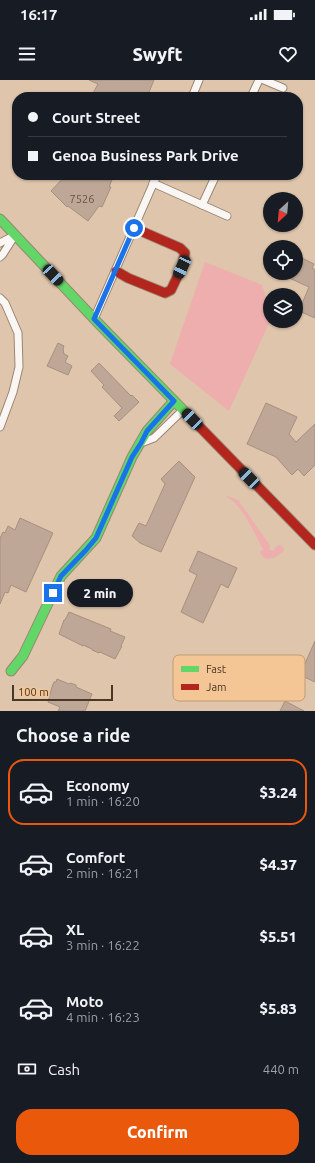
<!DOCTYPE html>
<html lang="en">
<head>
<meta charset="utf-8">
<style>
	:root { --surface:#171b24; --page:#20242c; --text:#f1f3f6; --muted:#9ea1a6; --line:#363941; --accent:#ea580c }
	body { margin:0; font-family:Ubuntu,sans-serif; background:var(--page); color:var(--text); height:100vh; display:flex; flex-direction:column; font-size:15px; white-space:nowrap }
	* { box-sizing:border-box; margin:0 }
	p { font-size:13px; color:var(--muted) }
	.icon { flex:none; width:22px; height:22px; fill:none; stroke:currentColor; stroke-width:2; stroke-linecap:round; stroke-linejoin:round }
	.map { position:relative; height:631px; overflow:hidden }
	.details { display:flex; flex-direction:column; background:var(--surface); flex:1 }
	.details>* { flex:none }
	.top-card { position:absolute; left:12px; top:12px; width:291px; height:88px; border-radius:16px; box-shadow:0 1px 3px #0004; display:grid; align-content:center; height:88px; padding:0 16px; background:var(--surface) }
	.needle { width:26px; rotate:206deg }
	.buttons { position:absolute; left:263px; top:112px; display:grid; gap:8px }
	.buttons a { display:grid; place-items:center; width:40px; height:40px; border-radius:50%; background:var(--surface); box-shadow:0 1px 3px #0004; font-size:20px }
	.scale { position:absolute; left:12px; bottom:10px; width:101px; box-sizing:border-box; padding-left:4px; border:2px solid #4a3724; border-top:0; font-size:11px; line-height:14px; white-space:nowrap; color:#4a3724; -webkit-text-stroke:3px #f4c696; paint-order:stroke }
	.end { position:absolute; width:18px; height:18px; margin:-9px; border:5px solid #1a73e8; background:#fff; box-shadow:0 0 0 2px #fff }
	.from { border-radius:50% }
	.bubble { position:absolute; height:28px; border-radius:14px; background:var(--surface); box-shadow:0 1px 3px #0004; font-size:13px; font-weight:800; line-height:28px; text-align:center }
	.car { position:absolute; width:12px; height:24px; margin:-12px -6px; border-radius:5px; box-shadow:0 0 3px 1px #0007; background:linear-gradient(#222 24%,#8ab4d8 0 40%,#222 0 76%,#8ab4d8 0 86%,#222 0) }
	.top-card b { display:flex; align-items:center; gap:14px; height:38px; font-size:15px }
	.top-card b+b { border-top:1px solid var(--line) }
	.top-card i { width:10px; height:10px; background:var(--text) }
	ul { padding:0; list-style:none }
	li { display:flex; align-items:center; gap:12px; height:66px; margin:0 8px 6px; padding:0 8px; border:2px solid transparent; border-radius:16px }
	li div { flex:1 }
	li b { display:block; font-size:15px }
	li em { font-style:normal; font-weight:800 }
	li.selected { border-color:var(--accent) }
	li>.icon { width:36px; height:36px; stroke-width:1.5 }
	h2 { padding:0 16px; font-size:18px; line-height:48px }
	.pay { display:flex; align-items:center; gap:10px; height:44px; padding:0 16px; font-size:15px }
	.pay p { margin-inline-start:auto }
	.primary-button { display:flex; gap:8px; margin-top:auto; padding:8px 16px }
	.primary-button a { flex:1; height:46px; border-radius:16px; background:var(--accent); color:#fff; font-size:16px; font-weight:800; line-height:46px; text-align:center }
	.status { display:flex; justify-content:space-between; align-items:center; height:28px; padding:0 20px; background:var(--surface); direction:ltr }
	.status svg { height:11px; fill:currentColor }
	header { display:flex; justify-content:space-between; align-items:center; height:52px; padding:0 16px; background:var(--surface); font-size:18px; font-weight:800 }
	.map>svg:first-child { display:block }
	.green { fill:#eeaead }
	.building { fill:#bea797; stroke:#a69080 }
	.lines { fill:none; stroke-linecap:round; stroke-linejoin:round }
	.street-casing { stroke:#9a8773; stroke-width:9 }
	.fast-casing { stroke:#9a8773; stroke-width:11 }
	.jam-casing { stroke:#9a8773; stroke-width:11 }
	.street { stroke:#faf6f3; stroke-width:7 }
	.fast { stroke:#63d668; stroke-width:9 }
	.jam { stroke:#b3261e; stroke-width:9 }
	.route { stroke:#1a73e8; stroke-width:5 }
	.labels { text-anchor:middle; stroke-width:3; stroke-linejoin:round; paint-order:stroke }
	.number-label { font-size:11px; fill:#675341 }
	.key { fill:#f4c696; stroke:#c19b74; stroke-width:1 }
	.key-label { font-size:11px; fill:#4a3724 }
</style>
</head>
<body>
<div class="status"><b>16:17</b><svg viewBox="0 0 49 12"><path d="M0 12V9h3v3zM5 12V6h3v6zM10 12V3h3v9zM15 12V0h3v12zM26 1h20v11H26zM47 4h2v5h-2z"/></svg></div>
<header><svg class="icon" aria-label="menu" viewBox="0 0 24 24"><path d="M4 6h16M4 12h16M4 18h16"/></svg>Swyft<svg class="icon" aria-label="heart" viewBox="0 0 24 24"><path d="M12 20l-8-8c-3-5 5-10 8-4 3-6 11-1 8 4z"/></svg></header>
<div class="map">
<svg width="315" height="631" viewBox="0 0 315 631">
	<rect width="100%" height="100%" fill="#dec5ac"/>
	<!-- green -->
	<g class="green">
		<polygon points="205,182 262,205 270,230 270,241 229,331 170,284"/>
		<path d="M227,416L238,420L269,464L270,470L273,471L277,466L279,465L283,467L284,470C277,478 265,484 260,472L263,469C256,456 240,421 226,417Z"/>
	</g>
	<!-- building -->
	<g class="building">
		<polygon points="89,0 154,0 147,17 91,17 98,4"/>
		<polygon points="66,95 114,95 109,107 111,107 102,127 99,126 88,141 68,126 67,127 51,111"/>
		<polygon points="296,175 314,184 312,188 315,190 315,238 299,231 309,207 278,193 296,193"/>
		<polygon points="58,263 64,266 63,269 64,274 68,276 65,282 72,286 68,295 47,286"/>
		<polygon points="99,283 131,316 132,315 139,322 119,341 114,336 122,328 102,307 104,305 91,291"/>
		<polygon points="266,323 297,337 289,354 296,362 315,344 315,385 304,396 298,389 292,395 276,377 247,364"/>
		<polygon points="179,381 195,397 161,472 140,463 132,456 139,443 146,446 165,404 161,399"/>
		<polygon points="20,438 53,453 26,512 11,505 8,513 5,512 0,524 0,458 3,452 5,453 8,446 15,450"/>
		<polygon points="198,471 237,488 228,508 221,504 203,543 181,532 197,495 189,491"/>
		<polygon points="69,532 111,549 110,551 125,557 121,566 122,566 115,579 100,572 99,573 92,570 92,569 83,565 83,566 59,554 64,540 65,540"/>
		<polygon points="315,561 315,602 300,595"/>
		<polygon points="57,599 69,604 70,603 76,605 76,607 92,614 85,631 58,631 60,627 48,622 52,607 54,602 56,602"/>
		<polygon points="285,621 304,631 280,631"/>
	</g>
	<g class="lines">
		<!-- street casing -->
		<g class="street-casing">
			<g id="street">
				<polyline points="264,0 283,8"/>
				<polyline points="192,17 199,0"/>
				<polyline points="251,17 259,0"/>
				<polyline points="153,103 227,136"/>
				<polyline points="202,125 216,95"/>
				<polyline points="0,163 15,155 3,174 0,177"/>
				<polyline points="0,218 5,223 18,253 19,287 13,312 0,347"/>
				<polyline points="94,239 157,95"/>
				<polyline points="141,363 154,358 183,330"/>
			</g>
		</g>
		<!-- fast casing -->
		<g class="fast-casing">
			<g id="fast">
				<polyline points="0,139 98,243 191,338"/>
				<polyline points="11,591 23,576 61,496 96,458 132,377 147,351 174,321"/>
			</g>
		</g>
		<!-- jam casing -->
		<g class="jam-casing">
			<g id="jam">
				<polyline points="116,191 128,198 165,213 171,210 182,187 185,173 180,168 134,148"/>
				<polyline points="191,338 315,465"/>
			</g>
		</g>
		<!-- street -->
		<use href="#street" class="street"/>
		<!-- fast -->
		<use href="#fast" class="fast"/>
		<!-- jam -->
		<use href="#jam" class="jam"/>
	</g>
	<g class="lines">
		<!-- route -->
		<polyline class="route" points="53,513 61,496 86,470 96,458 132,377 141,363 147,351 174,321 94,239 134,148"/>
	</g>
	<g class="labels">
		<!-- number labels -->
		<g class="number-label">
			<text x="82" y="123">7526</text>
		</g>
	</g>
	<!-- legend -->
	<rect x="173" y="575" width="132" height="46" rx="6" class="key"/>
	<rect x="181" y="586" width="18" height="6" fill="#63d668"/>
	<rect x="181" y="604" width="18" height="6" fill="#b3261e"/>
	<g class="key-label">
		<text x="206" y="593">Fast</text>
		<text x="206" y="611">Jam</text>
	</g>
</svg>
<div class="buttons">
<a><svg class="needle" viewBox="-14 -14 28 28"><path d="M0-13l5 13h-10z" fill="#e53935"/><path d="M0 13l5-13h-10z" fill="#9ea1a6"/></svg></a>
<a><svg class="icon" aria-label="locate" viewBox="0 0 24 24"><circle cx="12" cy="12" r="6"/><path d="M12 2v4M12 18v4M2 12h4M18 12h4"/></svg></a>
<a><svg class="icon" aria-label="layers" viewBox="0 0 24 24"><path d="M12 4l9 5-9 5-9-5zM3 14l9 5 9-5"/></svg></a>
</div>
<div class="scale">100 m</div>
<i class="end from" style="left:134px;top:148px"></i>
<i class="end" style="left:53px;top:513px"></i>
<div class="bubble" style="left:67px;top:499px;width:66px">2 min</div>
<i class="car" style="left:182px;top:187px;rotate:205deg"></i>
<i class="car" style="left:53px;top:195px;rotate:137deg"></i>
<i class="car" style="left:192px;top:339px;rotate:316deg"></i>
<i class="car" style="left:249px;top:398px;rotate:316deg"></i>
<div class="top-card">
<b><i class="from"></i>Court Street</b>
<b><i></i>Genoa Business Park Drive</b>
</div>
</div>
<section class="details">
<h2>Choose a ride</h2>
<ul>
<li class="selected"><svg class="icon" aria-label="car" viewBox="0 0 24 24"><path d="M5 17H2v-5l4-1 3-4h7l3 4 3 1v5h-3M9 17h6M6 11h13"/><circle cx="7" cy="17" r="2"/><circle cx="17" cy="17" r="2"/></svg><div><b>Economy</b><p>1 min · 16:20</p></div><em>$3.24</em></li>
<li><svg class="icon" aria-label="car" viewBox="0 0 24 24"><path d="M5 17H2v-5l4-1 3-4h7l3 4 3 1v5h-3M9 17h6M6 11h13"/><circle cx="7" cy="17" r="2"/><circle cx="17" cy="17" r="2"/></svg><div><b>Comfort</b><p>2 min · 16:21</p></div><em>$4.37</em></li>
<li><svg class="icon" aria-label="car" viewBox="0 0 24 24"><path d="M5 17H2v-5l4-1 3-4h7l3 4 3 1v5h-3M9 17h6M6 11h13"/><circle cx="7" cy="17" r="2"/><circle cx="17" cy="17" r="2"/></svg><div><b>XL</b><p>3 min · 16:22</p></div><em>$5.51</em></li>
<li><svg class="icon" aria-label="car" viewBox="0 0 24 24"><path d="M5 17H2v-5l4-1 3-4h7l3 4 3 1v5h-3M9 17h6M6 11h13"/><circle cx="7" cy="17" r="2"/><circle cx="17" cy="17" r="2"/></svg><div><b>Moto</b><p>4 min · 16:23</p></div><em>$5.83</em></li>
</ul>
<div class="pay"><svg class="icon" aria-label="cash" viewBox="0 0 24 24"><path d="M3 7h18v10H3z"/><circle cx="12" cy="12" r="2"/></svg>Cash<p>440 m</p></div>
<div class="primary-button"><a>Confirm</a></div>
</section>
</body>
</html>
